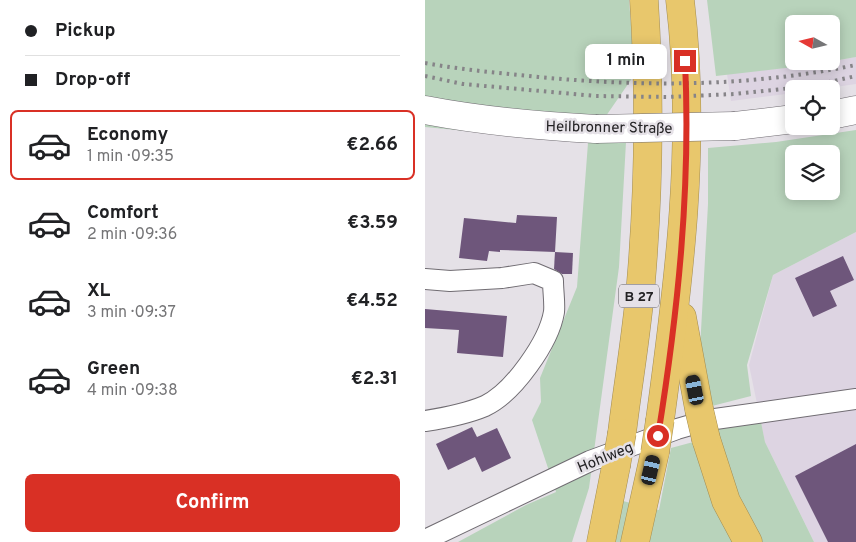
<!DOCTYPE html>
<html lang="en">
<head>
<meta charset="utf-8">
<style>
	:root { --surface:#fff; --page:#f2f2f2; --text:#202124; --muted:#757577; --line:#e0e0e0; --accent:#d93025 }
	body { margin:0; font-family:Overpass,sans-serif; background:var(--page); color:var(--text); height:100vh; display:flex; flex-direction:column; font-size:19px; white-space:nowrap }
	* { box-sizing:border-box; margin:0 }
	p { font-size:16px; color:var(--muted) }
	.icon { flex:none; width:28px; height:28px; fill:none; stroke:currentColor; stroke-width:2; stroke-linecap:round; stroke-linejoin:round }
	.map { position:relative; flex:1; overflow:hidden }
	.sheet { display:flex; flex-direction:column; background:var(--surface); width:425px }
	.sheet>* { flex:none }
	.hud { display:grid; align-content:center; height:110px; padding:0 25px; background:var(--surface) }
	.needle { width:32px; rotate:278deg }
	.controls { position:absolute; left:360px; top:15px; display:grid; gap:10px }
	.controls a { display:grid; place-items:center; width:55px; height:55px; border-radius:8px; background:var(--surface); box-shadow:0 2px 12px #0003; font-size:25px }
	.end { position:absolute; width:22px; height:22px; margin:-11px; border:6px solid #d93025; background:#fff; box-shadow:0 0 0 2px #fff }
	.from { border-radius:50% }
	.bubble { position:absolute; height:35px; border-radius:8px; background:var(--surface); box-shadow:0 2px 12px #0003; font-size:16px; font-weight:700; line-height:35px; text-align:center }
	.car { position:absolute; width:15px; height:30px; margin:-15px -8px; border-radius:6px; box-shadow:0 0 4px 1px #0007; background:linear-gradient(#222 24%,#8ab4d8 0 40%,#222 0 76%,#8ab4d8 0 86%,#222 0) }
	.hud b { display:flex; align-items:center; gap:18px; height:48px; font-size:19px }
	.hud b+b { border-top:1px solid var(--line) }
	.hud i { width:12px; height:12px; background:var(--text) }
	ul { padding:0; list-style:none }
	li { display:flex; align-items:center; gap:15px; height:70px; margin:0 10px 8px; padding:0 15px; border:2px solid transparent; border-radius:8px }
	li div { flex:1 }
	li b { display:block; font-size:19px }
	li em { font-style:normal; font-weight:700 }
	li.active { border-color:var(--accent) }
	li>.icon { width:45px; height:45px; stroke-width:1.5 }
	.button { display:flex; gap:10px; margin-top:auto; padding:10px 25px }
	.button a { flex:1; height:58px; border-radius:8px; background:var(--accent); color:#fff; font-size:20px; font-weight:700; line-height:58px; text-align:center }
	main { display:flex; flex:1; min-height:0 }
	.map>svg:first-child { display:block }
	.built { fill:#ddd4e2 }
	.green { fill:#b8d3bb; fill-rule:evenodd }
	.building { fill:#6e567b }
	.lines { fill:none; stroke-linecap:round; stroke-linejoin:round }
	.street-casing { stroke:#706c72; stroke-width:22 }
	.secondary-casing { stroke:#706c72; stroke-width:29 }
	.highway-casing { stroke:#a38d53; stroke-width:29 }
	.street { stroke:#fff; stroke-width:20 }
	.secondary { stroke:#fff; stroke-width:28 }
	.highway { stroke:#e8c76c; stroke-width:28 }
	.rail { stroke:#868488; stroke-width:4; stroke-dasharray:2.5 5; stroke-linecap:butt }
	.secondary-bridge-casing { stroke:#706c72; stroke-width:29; stroke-linecap:butt }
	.highway-bridge-casing { stroke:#a38d53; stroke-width:29; stroke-linecap:butt }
	.secondary-bridge { stroke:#fff; stroke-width:28 }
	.highway-bridge { stroke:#e8c76c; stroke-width:28 }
	.route { stroke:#d93025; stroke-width:6 }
	.labels { text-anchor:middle; stroke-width:5; stroke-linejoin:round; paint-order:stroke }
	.shield { fill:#e5e1e7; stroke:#5d5b5e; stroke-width:1 }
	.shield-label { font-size:14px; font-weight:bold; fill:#232224 }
	.street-label { font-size:15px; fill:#232224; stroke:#e5e1e7 }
</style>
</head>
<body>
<main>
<section class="sheet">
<div class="hud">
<b><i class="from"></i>Pickup</b>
<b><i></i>Drop-off</b>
</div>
<ul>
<li class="active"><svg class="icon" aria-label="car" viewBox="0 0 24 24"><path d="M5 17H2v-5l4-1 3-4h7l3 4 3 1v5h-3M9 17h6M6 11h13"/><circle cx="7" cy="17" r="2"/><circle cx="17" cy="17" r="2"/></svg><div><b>Economy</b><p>1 min · 09:35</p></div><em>€2.66</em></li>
<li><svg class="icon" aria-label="car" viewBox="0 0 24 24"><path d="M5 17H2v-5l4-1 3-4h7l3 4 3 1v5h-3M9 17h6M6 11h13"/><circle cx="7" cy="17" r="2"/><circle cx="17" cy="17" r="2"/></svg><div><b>Comfort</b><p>2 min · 09:36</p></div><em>€3.59</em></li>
<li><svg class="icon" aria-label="car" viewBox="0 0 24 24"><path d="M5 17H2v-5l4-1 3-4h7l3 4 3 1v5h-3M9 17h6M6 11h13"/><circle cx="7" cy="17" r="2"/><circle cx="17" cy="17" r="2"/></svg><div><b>XL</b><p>3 min · 09:37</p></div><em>€4.52</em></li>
<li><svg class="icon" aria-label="car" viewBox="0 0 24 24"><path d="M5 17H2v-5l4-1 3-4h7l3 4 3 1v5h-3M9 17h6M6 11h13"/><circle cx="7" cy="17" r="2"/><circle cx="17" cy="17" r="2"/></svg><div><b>Green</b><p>4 min · 09:38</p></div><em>€2.31</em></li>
</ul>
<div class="button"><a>Confirm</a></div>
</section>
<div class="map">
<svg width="431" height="542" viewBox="0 0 431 542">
	<rect width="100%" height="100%" fill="#e5e1e7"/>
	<!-- built -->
	<g class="built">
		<polygon points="431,57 431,84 396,89 369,89 369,93 306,101 302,74 386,65"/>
		<polygon points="431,232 431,542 389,542 340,442 324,365 348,275"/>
	</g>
	<!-- green -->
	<g class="green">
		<polygon points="0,0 204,0 210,74 163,142 201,142 194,267 164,488 147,542 33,542 101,505 131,492 107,420 116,402 115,378 152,287 163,143 0,127"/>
		<path d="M282,0H431V57L386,65L291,76ZM369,24H406V61H369Z"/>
		<path d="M431,130V232L348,275L322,365L326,396L287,406L275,349L283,204V148L351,142ZM369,154H406V191H369Z"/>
		<polygon points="334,412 340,442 389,542 166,542 186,498 234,510 246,448 272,441 290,429"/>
	</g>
	<!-- building -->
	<g class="building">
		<polygon points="92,215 132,217 130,252 75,250 75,252 64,251 62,261 34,258 39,218 91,223"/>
		<polygon points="130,252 148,253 147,274 137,274 129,269"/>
		<polygon points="418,256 429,280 405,291 412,306 388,317 370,278"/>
		<polygon points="0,309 82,316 78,357 32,353 34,330 0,328"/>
		<polygon points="47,427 52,437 72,428 86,458 57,472 50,457 23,470 11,444"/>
		<polygon points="431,444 431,542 403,542 370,476"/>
	</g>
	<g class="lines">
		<!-- street casing -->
		<g class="street-casing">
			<g id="street">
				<path d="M0,279L25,281L77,278L109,273L128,281C128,291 130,303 129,312C124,342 88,393 60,406C41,414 20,418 0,421"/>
				<polyline points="0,540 165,461 252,429 283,420 431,399"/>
			</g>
		</g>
		<!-- secondary casing -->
		<g class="secondary-casing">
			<g id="secondary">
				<path d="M0,110C57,121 114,126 171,129"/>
				<polyline points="406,115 431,110"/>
				<polyline points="310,126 369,119"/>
			</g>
		</g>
		<!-- highway casing -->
		<g class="highway-casing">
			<g id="highway">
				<polyline points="257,317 274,409"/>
				<path d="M235,420C254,281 272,141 255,0"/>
				<path d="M197,433C203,383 212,332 216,282C224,188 225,94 219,0"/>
				<polyline points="281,439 301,501 323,542"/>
				<polyline points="176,542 191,466"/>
				<polyline points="210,542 230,452"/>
			</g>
		</g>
		<!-- street -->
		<use href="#street" class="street"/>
		<!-- secondary -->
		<use href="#secondary" class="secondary"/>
		<!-- highway -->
		<use href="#highway" class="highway"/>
		<!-- rail -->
		<g class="rail">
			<path d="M0,63C38,70 75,73 113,77C222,87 323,87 431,65"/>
			<polyline points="0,76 38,84 171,96 243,97 309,94 386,86 431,76"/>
		</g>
		<!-- secondary-bridge casing -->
		<g class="secondary-bridge-casing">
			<polyline id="secondary-bridge" points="171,129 310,126"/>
		</g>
		<!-- highway-bridge casing -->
		<g class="highway-bridge-casing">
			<g id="highway-bridge">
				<polyline points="274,409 281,439"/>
				<polyline points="230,452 235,420"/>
				<polyline points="191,466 197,433"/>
			</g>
		</g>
		<!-- secondary-bridge -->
		<use href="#secondary-bridge" class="secondary-bridge"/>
		<!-- highway-bridge -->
		<use href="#highway-bridge" class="highway-bridge"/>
	</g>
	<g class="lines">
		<!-- route -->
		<path class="route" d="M233,436C253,312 266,187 260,61"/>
	</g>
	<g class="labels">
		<!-- shield labels -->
		<rect class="shield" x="194" y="284.5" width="40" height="23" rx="4"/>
		<g class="shield-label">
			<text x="214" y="301">B 27</text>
		</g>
		<!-- street labels -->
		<g class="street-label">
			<text transform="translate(184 127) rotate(1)" y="5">Heilbronner Straße</text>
			<text transform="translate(180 457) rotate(-22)" y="5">Hohlweg</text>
		</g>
	</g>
</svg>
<div class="controls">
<a><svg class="needle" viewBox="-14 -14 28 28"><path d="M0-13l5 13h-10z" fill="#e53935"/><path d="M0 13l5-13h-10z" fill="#757577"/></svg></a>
<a><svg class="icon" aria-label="locate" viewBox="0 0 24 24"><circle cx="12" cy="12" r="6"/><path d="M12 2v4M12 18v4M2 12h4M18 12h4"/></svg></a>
<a><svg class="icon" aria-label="layers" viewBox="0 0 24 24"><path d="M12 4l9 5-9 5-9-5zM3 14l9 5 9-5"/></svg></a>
</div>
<i class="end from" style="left:233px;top:436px"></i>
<i class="end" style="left:260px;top:61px"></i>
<div class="bubble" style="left:160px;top:44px;width:82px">1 min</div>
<i class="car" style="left:270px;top:390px;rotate:349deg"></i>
<i class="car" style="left:226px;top:470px;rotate:13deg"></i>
</div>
</main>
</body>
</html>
